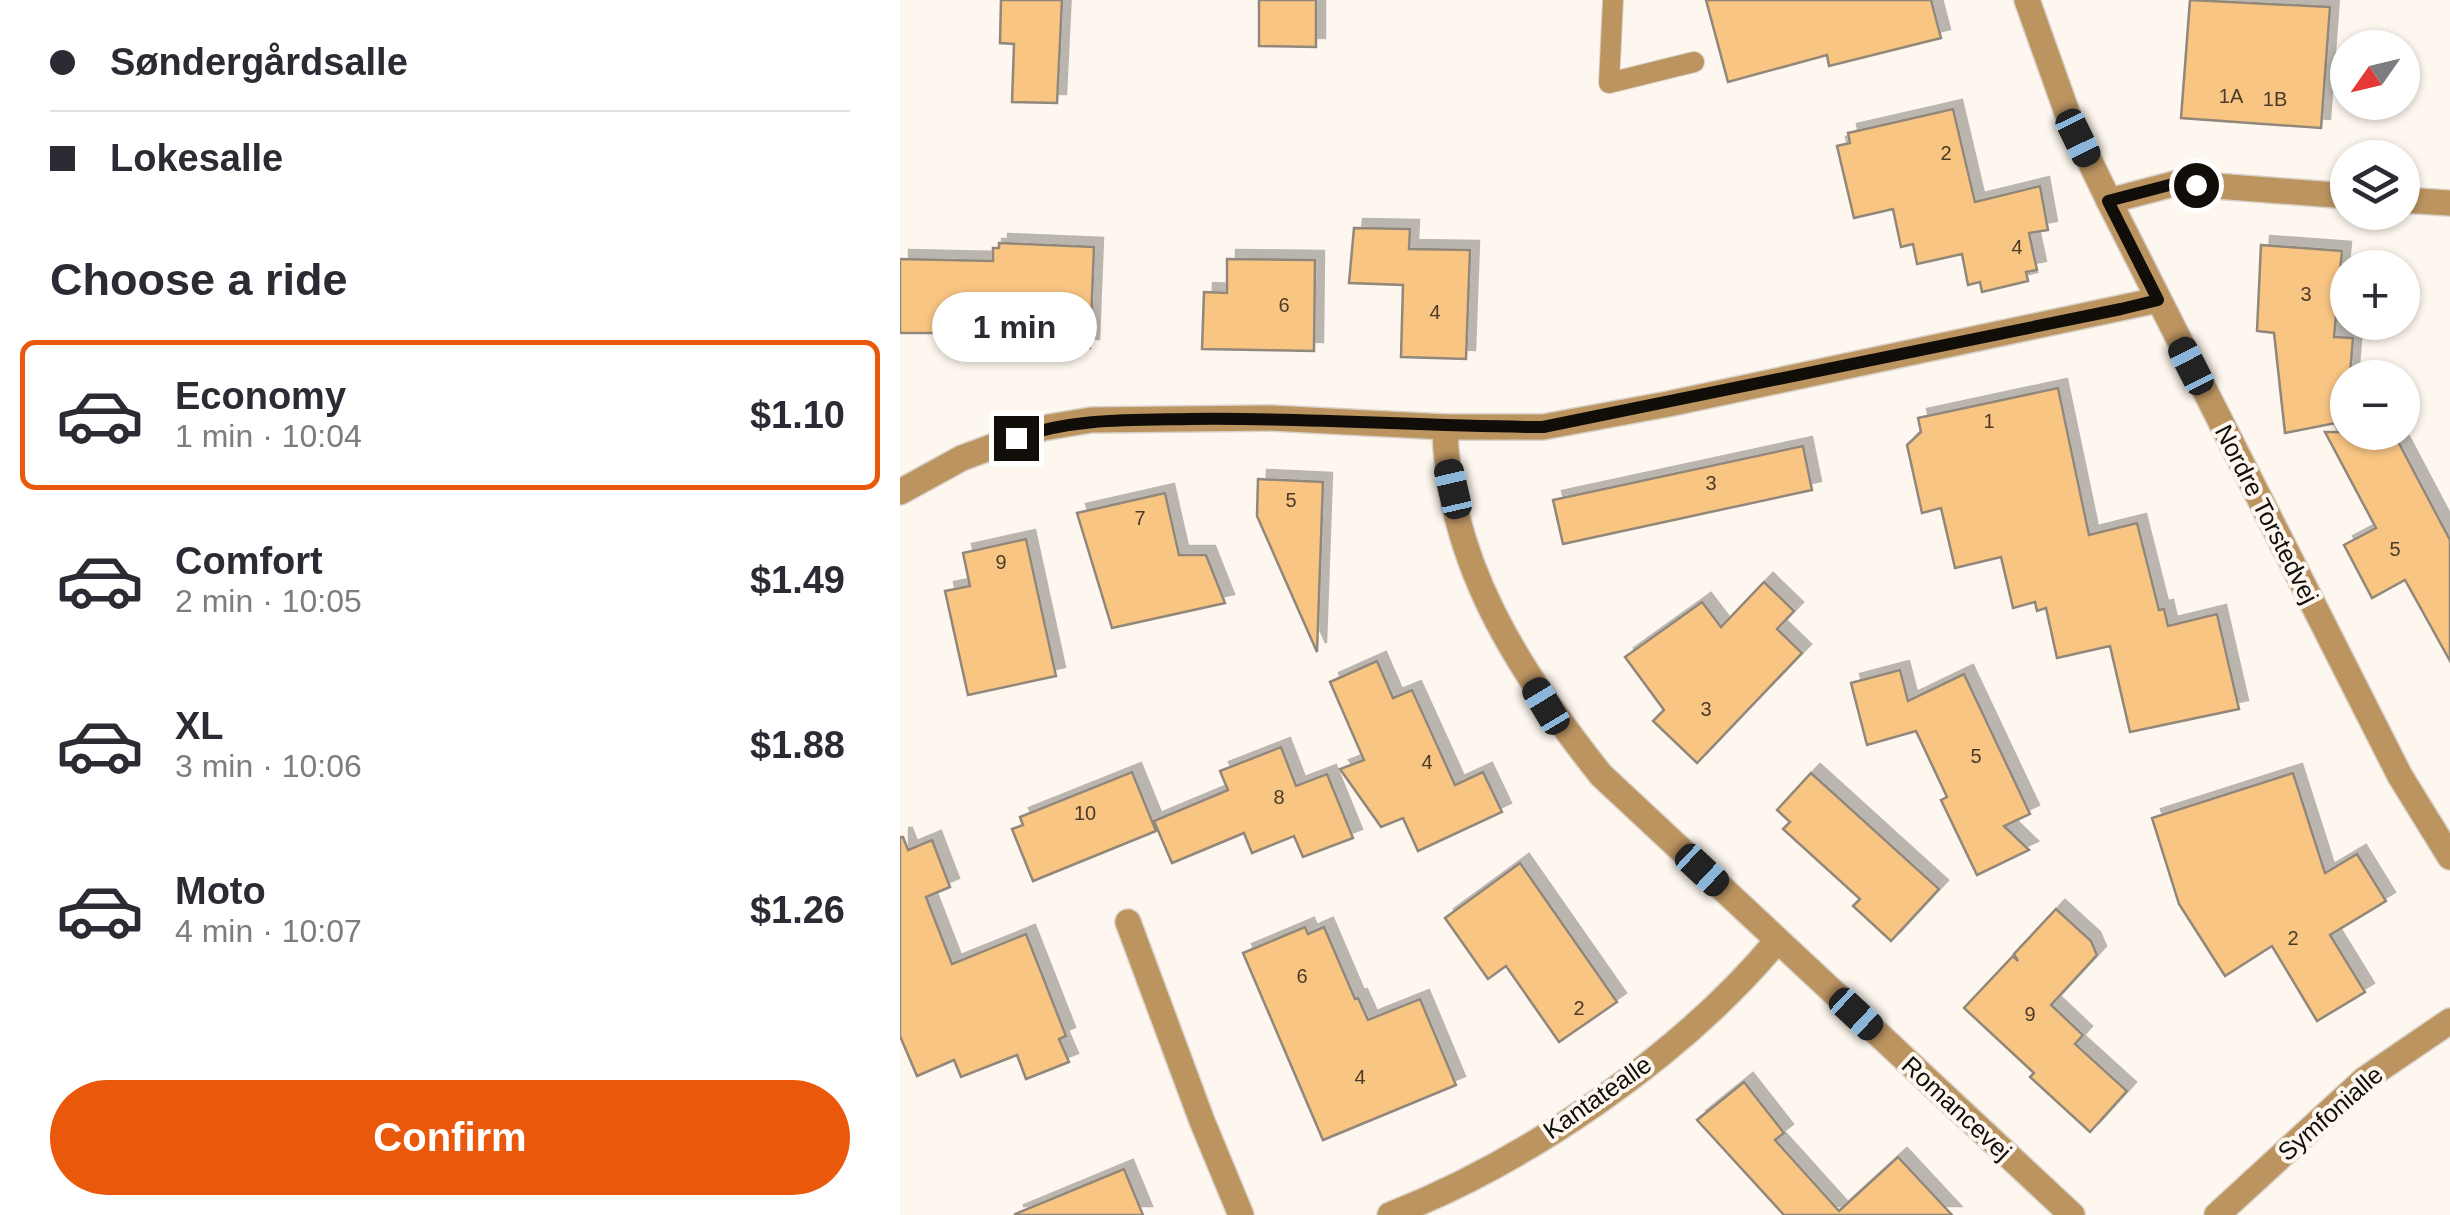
<!DOCTYPE html>
<html lang="en">
<head>
<meta charset="utf-8">
<style>
	:root { --surface:#fff; --page:#f2f2f3; --text:#2b2b33; --muted:#7c7c81; --line:#e1e1e2; --accent:#ea580c }
	body { margin:0; font-family:Arial,sans-serif; background:var(--page); color:var(--text); height:100vh; display:flex; flex-direction:column; font-size:38px; white-space:nowrap }
	* { box-sizing:border-box; margin:0 }
	p { font-size:32px; color:var(--muted) }
	.icon { flex:none; width:55px; height:55px; fill:none; stroke:currentColor; stroke-width:2; stroke-linecap:round; stroke-linejoin:round }
	.map { position:relative; flex:1; overflow:hidden }
	.side { display:flex; flex-direction:column; background:var(--surface); width:900px }
	.side>* { flex:none }
	.hud { display:grid; align-content:center; height:220px; padding:0 50px; background:var(--surface) }
	.needle { width:65px; rotate:236deg }
	.controls { position:absolute; left:1430px; top:30px; display:grid; gap:20px }
	.controls a { display:grid; place-items:center; width:90px; height:90px; border-radius:50%; background:var(--surface); box-shadow:0 2px 8px #0004; font-size:50px }
	.end { position:absolute; width:45px; height:45px; margin:-22px; border:12px solid #110d09; background:#fff; box-shadow:0 0 0 5px #fff }
	.from { border-radius:50% }
	.bubble { position:absolute; height:70px; border-radius:35px; background:var(--surface); box-shadow:0 2px 8px #0004; font-size:32px; font-weight:800; line-height:70px; text-align:center }
	.car { position:absolute; width:30px; height:60px; margin:-30px -15px; border-radius:12px; box-shadow:0 0 8px 2px #0007; background:linear-gradient(#222 24%,#8ab4d8 0 40%,#222 0 76%,#8ab4d8 0 86%,#222 0) }
	.hud b { display:flex; align-items:center; gap:35px; height:95px; font-size:38px }
	.hud b+b { border-top:2px solid var(--line) }
	.hud i { width:25px; height:25px; background:var(--text) }
	ul { padding:0; list-style:none }
	li { display:flex; align-items:center; gap:30px; height:150px; margin:0 20px 15px; padding:0 30px; border:5px solid transparent; border-radius:15px }
	li div { flex:1 }
	li b { display:block; font-size:38px }
	li em { font-style:normal; font-weight:800 }
	li.current { border-color:var(--accent) }
	li>.icon { width:90px; height:90px; stroke-width:1.5 }
	h2 { padding:0 50px; font-size:45px; line-height:120px }
	.button { display:flex; gap:20px; margin-top:auto; padding:20px 50px }
	.button a { flex:1; height:115px; border-radius:60px; background:var(--accent); color:#fff; font-size:40px; font-weight:800; line-height:115px; text-align:center }
	main { display:flex; flex:1; min-height:0 }
	.map>svg:first-child { display:block }
	.building { fill:#f8c583; stroke:#91877a; stroke-width:2.5; filter:url(#shadow) }
	.lines { fill:none; stroke-linecap:round; stroke-linejoin:round }
	.service-casing { stroke:#d8d2ca; stroke-width:22 }
	.minor-casing { stroke:#d8d2ca; stroke-width:28 }
	.service { stroke:#bc9460; stroke-width:20 }
	.minor { stroke:#bc9460; stroke-width:25 }
	.route { stroke:#110d09; stroke-width:12 }
	.labels { text-anchor:middle; stroke-width:8; stroke-linejoin:round; paint-order:stroke }
	.number-label { font-size:20px; fill:#4b3b28 }
	.street-label { font-size:25px; fill:#110d09; stroke:#fef7ef }
</style>
</head>
<body>
<main>
<section class="side">
<div class="hud">
<b><i class="from"></i>Søndergårdsalle</b>
<b><i></i>Lokesalle</b>
</div>
<h2>Choose a ride</h2>
<ul>
<li class="current"><svg class="icon" aria-label="car" viewBox="0 0 24 24"><path d="M5 17H2v-5l4-1 3-4h7l3 4 3 1v5h-3M9 17h6M6 11h13"/><circle cx="7" cy="17" r="2"/><circle cx="17" cy="17" r="2"/></svg><div><b>Economy</b><p>1 min · 10:04</p></div><em>$1.10</em></li>
<li><svg class="icon" aria-label="car" viewBox="0 0 24 24"><path d="M5 17H2v-5l4-1 3-4h7l3 4 3 1v5h-3M9 17h6M6 11h13"/><circle cx="7" cy="17" r="2"/><circle cx="17" cy="17" r="2"/></svg><div><b>Comfort</b><p>2 min · 10:05</p></div><em>$1.49</em></li>
<li><svg class="icon" aria-label="car" viewBox="0 0 24 24"><path d="M5 17H2v-5l4-1 3-4h7l3 4 3 1v5h-3M9 17h6M6 11h13"/><circle cx="7" cy="17" r="2"/><circle cx="17" cy="17" r="2"/></svg><div><b>XL</b><p>3 min · 10:06</p></div><em>$1.88</em></li>
<li><svg class="icon" aria-label="car" viewBox="0 0 24 24"><path d="M5 17H2v-5l4-1 3-4h7l3 4 3 1v5h-3M9 17h6M6 11h13"/><circle cx="7" cy="17" r="2"/><circle cx="17" cy="17" r="2"/></svg><div><b>Moto</b><p>4 min · 10:07</p></div><em>$1.26</em></li>
</ul>
<div class="button"><a>Confirm</a></div>
</section>
<div class="map">
<svg width="1550" height="1215" viewBox="0 0 1550 1215">
	<defs>
		<filter id="shadow"><feDropShadow dx="9" dy="-9" stdDeviation="0" flood-color="#0004"/></filter>
	</defs>
	<rect width="100%" height="100%" fill="#fef7ef"/>
	<!-- building -->
	<g class="building">
		<polygon points="101,0 162,0 157,103 112,102 114,44 100,43"/>
		<polygon points="359,0 416,0 416,47 359,46"/>
		<polygon points="806,0 1031,0 1041,38 929,66 927,55 828,82"/>
		<polygon points="1290,0 1430,7 1421,128 1281,118"/>
		<polygon points="1053,109 1075,202 1140,186 1148,230 1129,233 1137,270 1126,272 1128,281 1082,292 1080,282 1068,285 1062,254 1017,264 1013,244 1001,247 993,209 954,218 937,146 950,143 948,133"/>
		<polygon points="454,228 510,229 509,249 570,250 566,359 501,357 503,285 449,283"/>
		<polygon points="99,243 194,247 190,348 129,346 130,333 0,333 0,259 93,261 93,248 99,248"/>
		<polygon points="1361,245 1442,251 1434,337 1453,338 1446,421 1385,433 1374,333 1357,331"/>
		<polygon points="327,259 415,260 414,351 302,349 304,292 327,293"/>
		<polygon points="1158,388 1189,535 1237,523 1259,610 1264,609 1268,626 1317,614 1339,709 1230,732 1210,646 1157,658 1146,608 1137,611 1135,602 1113,608 1101,557 1055,568 1041,508 1022,513 1007,445 1021,432 1018,418"/>
		<polygon points="1425,432 1493,432 1550,540 1550,661 1505,580 1472,598 1444,545 1476,528"/>
		<polygon points="903,446 912,490 663,544 653,500"/>
		<polygon points="358,479 423,482 417,652 357,516"/>
		<polygon points="265,493 279,555 306,555 325,603 212,628 177,513"/>
		<polygon points="126,539 156,676 68,695 45,591 70,586 63,553"/>
		<polygon points="864,582 894,611 877,629 902,653 797,763 753,721 764,710 725,657 802,602 821,627"/>
		<polygon points="477,661 493,698 512,690 555,785 583,772 602,812 518,851 503,818 481,827 440,769 464,760 430,682"/>
		<polygon points="1000,670 1008,701 1064,674 1130,814 1104,826 1129,850 1077,875 1041,800 1047,797 1016,731 967,745 951,683"/>
		<polygon points="381,747 396,786 427,774 453,838 403,857 394,836 352,853 344,833 272,863 254,821 328,790 320,771"/>
		<polygon points="232,772 256,831 133,881 112,829 123,825 120,817"/>
		<polygon points="911,773 1039,889 991,941 953,906 960,899 883,829 890,822 877,810"/>
		<polygon points="1393,773 1425,873 1457,854 1486,901 1430,935 1465,992 1417,1021 1372,946 1325,976 1279,904 1252,818"/>
		<polygon points="0,837 3,837 8,850 32,840 50,887 26,897 52,964 126,934 166,1036 159,1039 169,1062 126,1079 117,1055 61,1077 54,1060 17,1076 0,1036"/>
		<polygon points="620,863 717,1002 659,1042 606,966 588,979 545,918"/>
		<polygon points="1156,909 1191,941 1197,955 1151,1005 1183,1035 1175,1044 1227,1091 1190,1132 1130,1077 1134,1073 1064,1008 1113,956 1118,961 1114,954"/>
		<polygon points="405,927 408,934 424,927 455,999 458,998 468,1020 520,999 556,1085 423,1140 343,953"/>
		<polygon points="844,1082 884,1133 875,1140 939,1211 998,1157 1052,1215 884,1215 797,1120"/>
		<polygon points="224,1169 243,1215 115,1215 115,1214"/>
	</g>
	<g class="lines">
		<!-- service casing -->
		<g class="service-casing">
			<polyline id="service" points="713,0 709,83 794,62"/>
		</g>
		<!-- minor casing -->
		<g class="minor-casing">
			<g id="minor">
				<polyline points="1127,0 1169,118 1209,201 1500,776 1550,857"/>
				<polyline points="1502,200 1550,203"/>
				<polyline points="1209,201 1277,183 1448,196"/>
				<path d="M545,427C547,562 620,673 701,775L1172,1215"/>
				<polyline points="0,492 62,458 143,428 191,420 370,418 545,427 643,427 768,404 1258,300"/>
				<polyline points="228,922 302,1121 341,1215"/>
				<path d="M490,1215C628,1161 782,1055 877,941"/>
				<polyline points="1317,1215 1465,1079 1550,1021"/>
			</g>
		</g>
		<!-- service -->
		<use href="#service" class="service"/>
		<!-- minor -->
		<use href="#minor" class="minor"/>
	</g>
	<g class="lines">
		<!-- route -->
		<path class="route" d="M116,438C173,418 230,420 290,419C408,417 525,427 643,427L1221,309L1258,300L1208,201L1277,183L1296,185"/>
	</g>
	<g class="labels">
		<!-- number labels -->
		<g class="number-label">
			<text x="1331" y="103">1A</text>
			<text x="1375" y="106">1B</text>
			<text x="1046" y="160">2</text>
			<text x="1117" y="254">4</text>
			<text x="1406" y="301">3</text>
			<text x="384" y="312">6</text>
			<text x="535" y="319">4</text>
			<text x="1089" y="428">1</text>
			<text x="811" y="490">3</text>
			<text x="391" y="507">5</text>
			<text x="240" y="525">7</text>
			<text x="1495" y="556">5</text>
			<text x="101" y="569">9</text>
			<text x="806" y="716">3</text>
			<text x="1076" y="763">5</text>
			<text x="527" y="769">4</text>
			<text x="379" y="804">8</text>
			<text x="185" y="820">10</text>
			<text x="1393" y="945">2</text>
			<text x="402" y="983">6</text>
			<text x="679" y="1015">2</text>
			<text x="1130" y="1021">9</text>
			<text x="460" y="1084">4</text>
		</g>
		<!-- street labels -->
		<g class="street-label">
			<text transform="translate(1367 514) rotate(63)" y="9">Nordre Torstedvej</text>
			<text transform="translate(697 1097) rotate(-35)" y="9">Kantatealle</text>
			<text transform="translate(1057 1108) rotate(43)" y="9">Romancevej</text>
			<text transform="translate(1430 1113) rotate(-41)" y="9">Symfonialle</text>
		</g>
	</g>
</svg>
<div class="controls">
<a><svg class="needle" viewBox="-14 -14 28 28"><path d="M0-13l5 13h-10z" fill="#e53935"/><path d="M0 13l5-13h-10z" fill="#7c7c81"/></svg></a>
<a><svg class="icon" aria-label="layers" viewBox="0 0 24 24"><path d="M12 4l9 5-9 5-9-5zM3 14l9 5 9-5"/></svg></a>
<a>+</a>
<a>−</a>
</div>
<i class="end from" style="left:1296px;top:185px"></i>
<i class="end" style="left:116px;top:438px"></i>
<div class="bubble" style="left:32px;top:292px;width:165px">1 min</div>
<i class="car" style="left:1178px;top:138px;rotate:154deg"></i>
<i class="car" style="left:1291px;top:366px;rotate:333deg"></i>
<i class="car" style="left:553px;top:489px;rotate:347deg"></i>
<i class="car" style="left:646px;top:706px;rotate:329deg"></i>
<i class="car" style="left:802px;top:870px;rotate:133deg"></i>
<i class="car" style="left:956px;top:1014px;rotate:133deg"></i>
</div>
</main>
</body>
</html>
